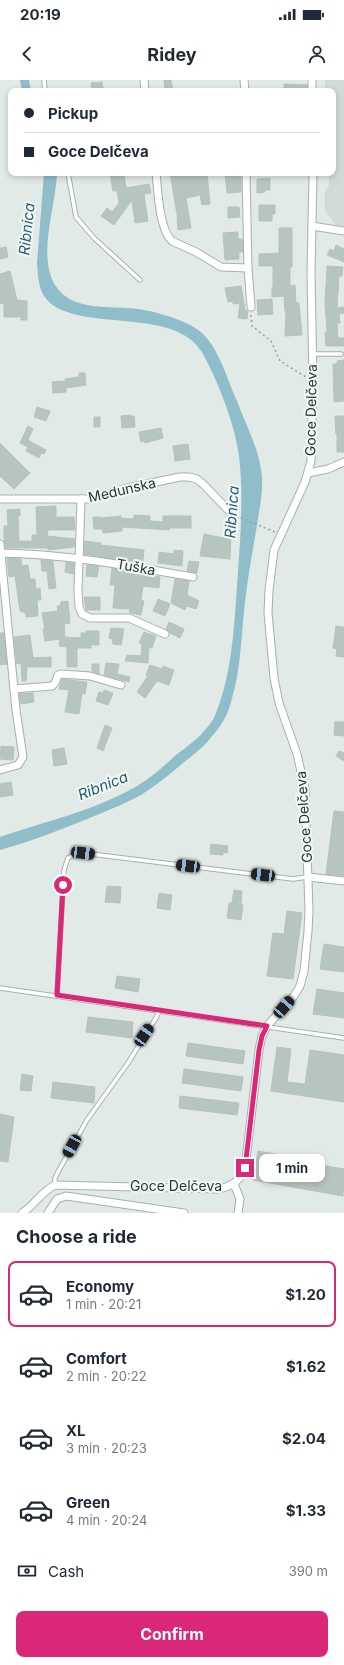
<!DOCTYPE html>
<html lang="en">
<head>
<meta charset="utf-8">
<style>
	:root { --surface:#fff; --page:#f2f2f3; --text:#1f2937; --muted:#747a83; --line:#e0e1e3; --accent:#db2777 }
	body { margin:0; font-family:Inter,sans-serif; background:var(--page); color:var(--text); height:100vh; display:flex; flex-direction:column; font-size:15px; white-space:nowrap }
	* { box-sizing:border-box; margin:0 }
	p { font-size:13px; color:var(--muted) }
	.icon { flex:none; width:22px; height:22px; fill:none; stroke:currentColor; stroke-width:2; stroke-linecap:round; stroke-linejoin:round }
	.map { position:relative; height:1133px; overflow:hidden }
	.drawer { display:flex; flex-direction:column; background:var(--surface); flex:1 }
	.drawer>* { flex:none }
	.guide { position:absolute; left:8px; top:8px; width:328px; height:88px; border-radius:8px; box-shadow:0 2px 6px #0003; display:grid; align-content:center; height:88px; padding:0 16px; background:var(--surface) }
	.end { position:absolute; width:18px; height:18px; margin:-9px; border:5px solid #db2777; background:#fff; box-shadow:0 0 0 2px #fff }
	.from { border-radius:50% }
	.bubble { position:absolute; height:28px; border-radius:8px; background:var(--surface); box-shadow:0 2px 6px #0003; font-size:13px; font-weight:700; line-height:28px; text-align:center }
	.car { position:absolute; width:12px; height:24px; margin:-12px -6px; border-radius:5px; box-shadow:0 0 3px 1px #0007; background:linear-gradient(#222 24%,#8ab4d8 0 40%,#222 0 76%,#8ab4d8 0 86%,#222 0) }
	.guide b { display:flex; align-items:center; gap:14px; height:38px; font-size:15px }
	.guide b+b { border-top:1px solid var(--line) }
	.guide i { width:10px; height:10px; background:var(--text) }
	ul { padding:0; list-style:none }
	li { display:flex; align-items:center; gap:12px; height:66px; margin:0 8px 6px; padding:0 8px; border:2px solid transparent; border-radius:8px }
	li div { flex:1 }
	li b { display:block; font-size:15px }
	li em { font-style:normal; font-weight:700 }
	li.selected { border-color:var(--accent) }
	li>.icon { width:36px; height:36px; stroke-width:1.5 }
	h2 { padding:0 16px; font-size:18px; line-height:48px }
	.pay { display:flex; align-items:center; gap:10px; height:44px; padding:0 16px; font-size:15px }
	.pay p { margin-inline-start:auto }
	.cta { display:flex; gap:8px; margin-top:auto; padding:8px 16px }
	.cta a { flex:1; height:46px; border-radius:8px; background:var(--accent); color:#fff; font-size:16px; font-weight:700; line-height:46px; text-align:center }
	.status { display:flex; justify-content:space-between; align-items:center; height:28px; padding:0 20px; background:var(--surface); direction:ltr }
	.status svg { height:11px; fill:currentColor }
	header { display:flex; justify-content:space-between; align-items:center; height:52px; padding:0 16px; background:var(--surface); font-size:18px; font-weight:700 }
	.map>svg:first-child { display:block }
	.built { fill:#d0dad6 }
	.water { fill:#90bdca }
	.building { fill:#b7c5c0; stroke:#b5c3be }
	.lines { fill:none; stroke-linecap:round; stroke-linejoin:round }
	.lane-casing { stroke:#a5b1ae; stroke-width:5.5 }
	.street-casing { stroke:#a5b1ae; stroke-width:9 }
	.path { stroke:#86aaa1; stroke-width:1.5; stroke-dasharray:2 3; stroke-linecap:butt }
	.lane { stroke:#fff; stroke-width:3.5 }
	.street { stroke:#fff; stroke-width:7 }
	.route { stroke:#db2777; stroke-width:5 }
	.labels { text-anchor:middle; stroke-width:4; stroke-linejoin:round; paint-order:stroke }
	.street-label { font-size:14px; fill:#243935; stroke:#f2f7f5 }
	.water-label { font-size:15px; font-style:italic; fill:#255e6e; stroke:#f2f7f5 }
</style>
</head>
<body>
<div class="status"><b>20:19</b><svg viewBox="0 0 49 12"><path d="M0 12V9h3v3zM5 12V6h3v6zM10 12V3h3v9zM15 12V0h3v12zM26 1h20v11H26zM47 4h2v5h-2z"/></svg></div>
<header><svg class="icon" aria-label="back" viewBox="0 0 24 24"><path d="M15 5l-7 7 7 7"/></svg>Ridey<svg class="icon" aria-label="person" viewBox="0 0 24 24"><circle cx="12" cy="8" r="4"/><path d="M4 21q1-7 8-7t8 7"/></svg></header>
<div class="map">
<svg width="344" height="1133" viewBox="0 0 344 1133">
	<rect width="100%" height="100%" fill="#e2eae7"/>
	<!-- built -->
	<polygon class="built" points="325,0 344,0 344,147 337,146 325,131 325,112 329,105 329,98 327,93 333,93 333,11 325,11"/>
	<!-- water -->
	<g class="water">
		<polygon points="20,0 29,0 31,11 22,11"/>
		<path d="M44,93H57C56,126 37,175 55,205C73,233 110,225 138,229C155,231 192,242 203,254C220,271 227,299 237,321C246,345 260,371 262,397C263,411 260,425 258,439C254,464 249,489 246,514C241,550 242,587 231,622C228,634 222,645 213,655C205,666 193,675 182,684C169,695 155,706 141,715C123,725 103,732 85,740C57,751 29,762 0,770V757C46,741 94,731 137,706C151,698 164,686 176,675C186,667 197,660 205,650C209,646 214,639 216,633C232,593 234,548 237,506C240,463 244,419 239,376C235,344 218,302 203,274C176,223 71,256 44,216C38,206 38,194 37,183Z"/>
	</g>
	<!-- building -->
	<g class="building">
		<polygon points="164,0 171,0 173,11 165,11"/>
		<polygon points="102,2 103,8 92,10 91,3"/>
		<polygon points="284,4 307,5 307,11 284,11"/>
		<polygon points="110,93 124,93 126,108 149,104 151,113 144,114 148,141 135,143 132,120 114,145 101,136 107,128 112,132 119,123 117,111 113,111"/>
		<polygon points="170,93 207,93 210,124 202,125 200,115 186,118 191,148 178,150 177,140 178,140"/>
		<polygon points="225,93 241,93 241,112 227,113"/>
		<polygon points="270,98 270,110 265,110 265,112 257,113 257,99"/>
		<polygon points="259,125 275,125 275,134 272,134 272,141 259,141"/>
		<polygon points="228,127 239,127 240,137 228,138"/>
		<polygon points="279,148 292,148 292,187 290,187 290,206 295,205 296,223 299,223 302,255 285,256 286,231 285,231 284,216 272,217 272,207 273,207 273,186 259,186 259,174 279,173"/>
		<polygon points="238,152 238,159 242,159 243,172 239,172 239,179 225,180 223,153"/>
		<polygon points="336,165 344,169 344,182 327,175 330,169 334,171"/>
		<polygon points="6,167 8,177 0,179 0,168"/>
		<polygon points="327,186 343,187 342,196 339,196 337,228 344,227 344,233 339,234 340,243 337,243 338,258 344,258 344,266 326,266 325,252 327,252 325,223"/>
		<polygon points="10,191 17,220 27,221 27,240 21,240 21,237 4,237 4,223 0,224 0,194"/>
		<polygon points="241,206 245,230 248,231 247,239 238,238 240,223 233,224 233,221 228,222 225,208"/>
		<polygon points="272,219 273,234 258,235 257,220"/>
		<polygon points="344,280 344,321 334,322 333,284 337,284 337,281"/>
		<polygon points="79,293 85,293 86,305 66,308 66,312 53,313 52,302 66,301 65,299 79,297"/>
		<polygon points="37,327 50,331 46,341 34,337"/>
		<polygon points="130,335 130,336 134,336 135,347 122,348 121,336"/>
		<polygon points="335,336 344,336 344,372 337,372 337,354 336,354"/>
		<rect x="94" y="337" width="6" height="10"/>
		<polygon points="28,346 33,349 28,360 46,370 44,374 41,373 39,378 26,371 28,367 20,363"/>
		<polygon points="161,348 163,358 145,363 145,361 141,362 139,352"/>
		<polygon points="0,363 30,393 14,409 0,396"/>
		<polygon points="188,364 190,379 175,381 173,366"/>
		<polygon points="56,426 56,437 74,437 75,450 48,450 47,456 75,459 74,467 48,470 48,468 6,468 4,462 4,446 8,446 7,430 20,429 20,436 18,436 19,461 32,461 32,455 37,455 36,427"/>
		<polygon points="134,435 150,436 150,441 163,442 163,436 191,436 191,448 169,448 169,450 122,447 122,451 103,453 102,449 94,449 93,437 100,437 100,438 121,436 121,438 134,439"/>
		<polygon points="204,454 223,458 224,454 231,454 230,479 200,476"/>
		<polygon points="85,461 101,463 100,465 144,470 143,481 141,481 141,483 84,474"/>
		<polygon points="174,470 183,471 182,486 158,483 159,472 174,474"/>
		<polygon points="7,478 21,479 22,486 28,485 30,499 35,499 36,509 40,508 41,520 37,520 38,536 26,537 26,533 20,531 15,496 9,497"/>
		<polygon points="41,480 53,481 56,508 49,509 47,491 42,491"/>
		<polygon points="189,481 199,482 197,493 187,491"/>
		<polygon points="66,482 74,483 73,494 65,492"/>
		<polygon points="87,485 99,486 97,497 86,496"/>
		<polygon points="112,488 160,497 159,508 143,506 141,520 144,521 141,535 130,533 129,529 113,528 115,505 110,505"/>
		<polygon points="175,499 189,501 187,515 199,521 196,529 187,526 185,530 171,523"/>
		<polygon points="84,517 100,517 100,530 86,530"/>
		<polygon points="158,519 170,524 165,536 153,531"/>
		<polygon points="68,521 70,543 64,544 65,557 81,558 81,553 86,553 86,551 99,551 99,565 91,565 91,568 77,568 77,587 67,587 67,567 59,566 60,559 45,561 43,549 45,549 42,533 58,531 57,526 60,526 61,522"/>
		<polygon points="169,542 184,549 180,558 170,553 166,549"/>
		<polygon points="336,546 344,547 344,577 336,576 337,569 333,568"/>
		<polygon points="111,548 124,549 121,565 113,564 112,559 109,558"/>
		<polygon points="144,552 156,556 152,568 149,567 148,583 125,581 127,575 141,576 142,564 139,563"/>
		<polygon points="0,553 4,553 7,584 0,585"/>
		<polygon points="30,555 33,578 51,577 51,587 27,587 26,601 22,601 21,583 17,584 14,557"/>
		<polygon points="106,583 119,584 117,594 130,597 129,602 104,595"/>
		<polygon points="92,584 99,584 99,594 92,591"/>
		<polygon points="150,585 162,589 163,586 174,590 169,605 157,601 145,618 137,612 148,596 146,595"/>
		<polygon points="62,599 87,602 85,614 82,613 79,634 65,632 69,610 59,609"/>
		<polygon points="104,610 113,613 108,625 96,621 99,612 103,613"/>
		<polygon points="33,613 34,622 21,624 19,614"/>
		<polygon points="335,642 344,642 344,656 334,655"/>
		<polygon points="105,645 112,648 103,671 97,668"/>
		<polygon points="1,666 14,667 13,680 0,679"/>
		<polygon points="64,668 67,684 54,686 52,670"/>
		<polygon points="339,671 344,673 344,681 336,676"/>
		<polygon points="11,702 13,715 0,717 0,704"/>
		<polygon points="334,731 344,732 344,796 326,794"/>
		<polygon points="211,764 228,766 227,773 223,772 223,775 210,774"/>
		<polygon points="107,806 121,807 120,823 105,822"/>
		<polygon points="234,810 242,811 241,824 243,825 241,840 227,838 229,823 232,823"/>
		<polygon points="159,813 172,815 170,830 157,828"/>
		<polygon points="287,831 302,833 293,899 267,896 273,853 284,854"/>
		<polygon points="324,864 344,867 344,892 320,889"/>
		<polygon points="117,896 140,899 138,912 115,908"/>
		<polygon points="317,909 344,913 344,938 313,934"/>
		<polygon points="88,937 133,942 132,958 86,952"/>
		<polygon points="188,963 245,971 243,984 186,976"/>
		<polygon points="277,967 291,969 287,1002 305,1004 310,970 344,975 344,1022 271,1011"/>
		<polygon points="184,989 243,997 241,1011 182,1003"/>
		<polygon points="22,994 33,996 31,1011 20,1010"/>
		<polygon points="53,1002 95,1007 94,1023 51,1018"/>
		<polygon points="180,1016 239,1023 237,1035 179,1028"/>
		<polygon points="0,1034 14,1037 8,1082 0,1081"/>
		<polygon points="258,1071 316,1081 315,1084 344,1089 343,1116 253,1100"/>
	</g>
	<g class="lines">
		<!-- lane casing -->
		<g class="lane-casing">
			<g id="lane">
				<polyline points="44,0 45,11"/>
				<polyline points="68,93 76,137 94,158 140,200"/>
				<polyline points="313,274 341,274"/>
				<polyline points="0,908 344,958"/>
				<polyline points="57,915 64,790 68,778 75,774 83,773 293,799 307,797"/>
				<polyline points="55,1105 55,1098 58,1092 87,1040 128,983 156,938 159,931"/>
			</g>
		</g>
		<!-- street casing -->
		<g class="street-casing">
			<g id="street">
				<polyline points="144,0 145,11"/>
				<polyline points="244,0 245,11"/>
				<polyline points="312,0 312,11"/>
				<path d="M156,93C158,111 159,149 172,161L196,172L221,187L248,188"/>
				<polyline points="246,93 248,188 251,227"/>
				<polyline points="312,146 344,151"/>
				<polyline points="308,393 328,389 344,382"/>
				<polyline points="0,419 90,419 127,408 180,397 189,397 197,399 204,405 230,432"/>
				<polyline points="81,419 78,512 79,527 82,534 90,538 129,538 165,554"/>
				<polyline points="0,464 16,630 23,677 18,685 0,690"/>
				<path d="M1,473C66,474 129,486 193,497"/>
				<polyline points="14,609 52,606 55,603 58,595 62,594 90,596 121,605"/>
				<polyline points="308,797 344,801"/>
				<polyline points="234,1104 240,1119 238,1133"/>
				<path d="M22,1133C35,1125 42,1111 55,1105L216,1109C231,1108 240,1101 245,1088L259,970L262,956L267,946L294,916L300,906L304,891L308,851L309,831L305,709L297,674L279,623L274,598L268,533L269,510L274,470L305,402L311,381L313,302L311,194L313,93"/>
				<polyline points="48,1133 57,1119 66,1116 184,1133"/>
			</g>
		</g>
		<!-- path -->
		<g class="path">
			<polyline points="251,235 252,246 271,261 280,281 306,297"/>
			<polyline points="236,436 275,452"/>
		</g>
		<!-- lane -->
		<use href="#lane" class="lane"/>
		<!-- street -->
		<use href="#street" class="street"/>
	</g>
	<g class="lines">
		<!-- route -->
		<polyline class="route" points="63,805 57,915 267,946 262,956 259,970 245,1088"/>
	</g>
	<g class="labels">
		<!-- street labels -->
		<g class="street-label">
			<text transform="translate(311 330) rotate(-89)" y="5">Goce Delčeva</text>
			<text transform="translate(122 410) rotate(-13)" y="5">Medunska</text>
			<text transform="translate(136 487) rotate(10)" y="5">Tuška</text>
			<text transform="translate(304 737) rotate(-94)" y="5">Goce Delčeva</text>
			<text x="176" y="1111">Goce Delčeva</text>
		</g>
		<!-- water labels -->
		<g class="water-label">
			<text transform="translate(27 149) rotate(-84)" y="5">Ribnica</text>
			<text transform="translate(232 432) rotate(-86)" y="5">Ribnica</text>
			<text transform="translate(103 706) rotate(-22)" y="5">Ribnica</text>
		</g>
	</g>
</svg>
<i class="end from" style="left:63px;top:805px"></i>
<i class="end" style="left:245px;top:1088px"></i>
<div class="bubble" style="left:259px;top:1074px;width:66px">1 min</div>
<i class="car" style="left:83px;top:773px;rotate:97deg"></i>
<i class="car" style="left:188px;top:786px;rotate:277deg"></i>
<i class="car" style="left:263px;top:795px;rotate:277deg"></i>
<i class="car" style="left:284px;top:927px;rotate:41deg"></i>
<i class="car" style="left:144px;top:955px;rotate:34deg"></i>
<i class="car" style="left:72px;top:1066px;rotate:209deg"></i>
<div class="guide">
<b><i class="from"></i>Pickup</b>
<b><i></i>Goce Delčeva</b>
</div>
</div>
<section class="drawer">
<h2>Choose a ride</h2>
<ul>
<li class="selected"><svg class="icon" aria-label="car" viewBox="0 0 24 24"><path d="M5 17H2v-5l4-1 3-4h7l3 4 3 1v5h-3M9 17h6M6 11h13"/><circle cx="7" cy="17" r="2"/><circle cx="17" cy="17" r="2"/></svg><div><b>Economy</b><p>1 min · 20:21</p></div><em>$1.20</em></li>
<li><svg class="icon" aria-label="car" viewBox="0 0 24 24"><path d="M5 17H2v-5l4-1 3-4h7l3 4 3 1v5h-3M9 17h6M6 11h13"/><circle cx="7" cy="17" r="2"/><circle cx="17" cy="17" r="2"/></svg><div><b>Comfort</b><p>2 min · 20:22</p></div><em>$1.62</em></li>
<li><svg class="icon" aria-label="car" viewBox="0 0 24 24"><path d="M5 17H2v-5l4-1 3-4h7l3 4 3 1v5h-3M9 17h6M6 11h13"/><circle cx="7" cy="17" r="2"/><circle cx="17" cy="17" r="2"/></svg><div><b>XL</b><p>3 min · 20:23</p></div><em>$2.04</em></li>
<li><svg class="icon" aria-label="car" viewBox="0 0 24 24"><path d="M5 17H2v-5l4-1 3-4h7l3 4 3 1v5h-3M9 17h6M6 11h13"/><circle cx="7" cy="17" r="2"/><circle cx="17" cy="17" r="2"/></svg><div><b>Green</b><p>4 min · 20:24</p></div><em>$1.33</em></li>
</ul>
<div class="pay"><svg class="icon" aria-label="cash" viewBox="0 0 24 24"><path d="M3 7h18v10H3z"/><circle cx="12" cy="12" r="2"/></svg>Cash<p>390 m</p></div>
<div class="cta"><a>Confirm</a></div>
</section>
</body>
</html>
